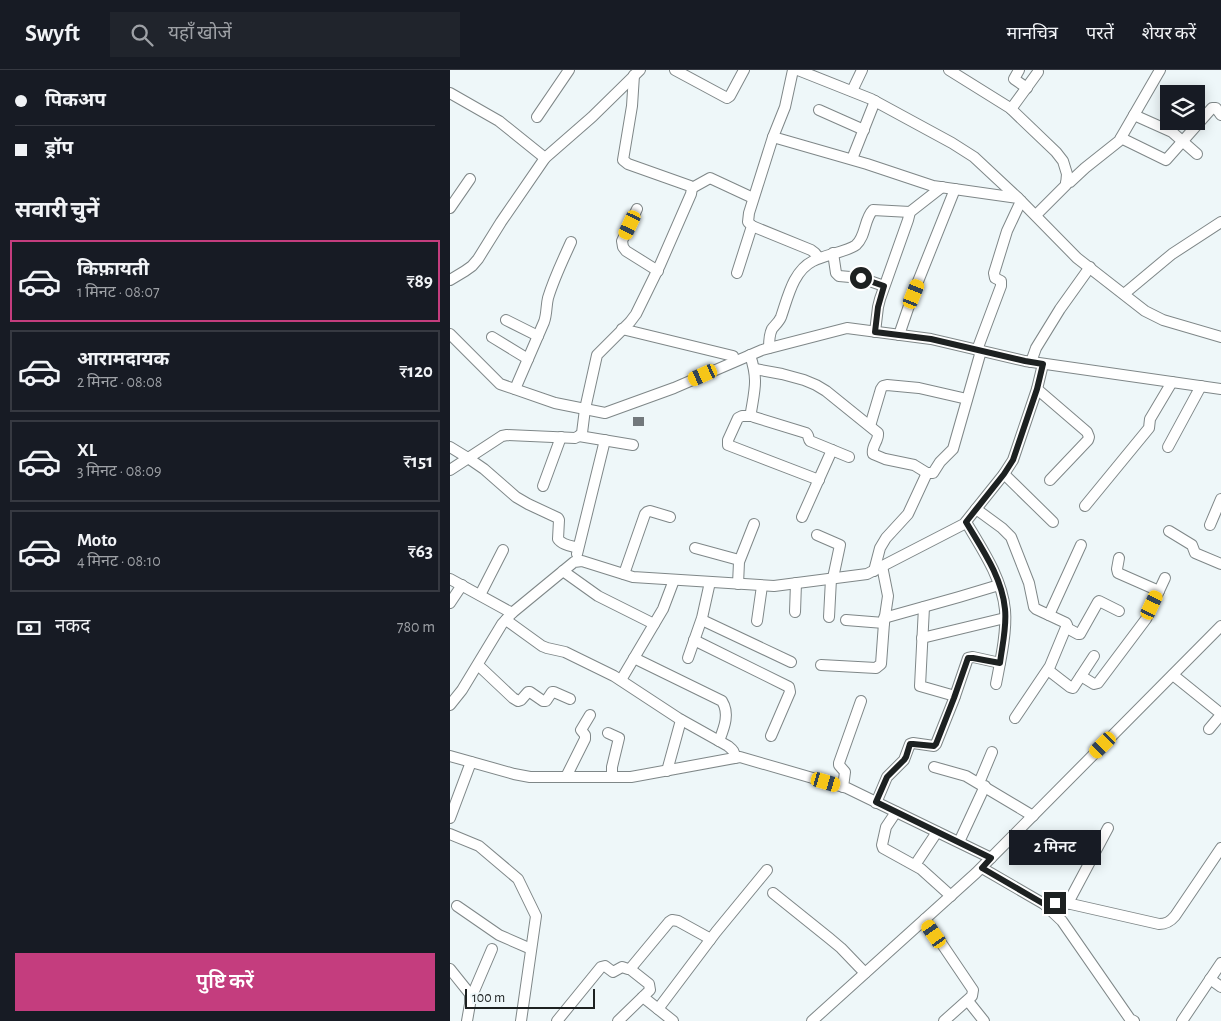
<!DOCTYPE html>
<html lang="hi">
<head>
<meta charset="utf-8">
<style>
	:root { --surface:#171b24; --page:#20242c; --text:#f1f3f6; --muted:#9ea1a6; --line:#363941; --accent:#c43d7e }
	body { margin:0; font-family:"Alegreya Sans","Noto Sans Devanagari",sans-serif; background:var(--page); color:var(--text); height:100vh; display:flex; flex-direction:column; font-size:19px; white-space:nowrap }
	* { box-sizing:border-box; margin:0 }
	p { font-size:16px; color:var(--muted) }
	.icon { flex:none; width:28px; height:28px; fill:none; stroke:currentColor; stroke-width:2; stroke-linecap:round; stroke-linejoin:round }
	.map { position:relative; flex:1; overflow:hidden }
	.details { display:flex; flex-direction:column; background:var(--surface); width:450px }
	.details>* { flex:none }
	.hud { display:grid; align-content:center; height:110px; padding:0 15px; background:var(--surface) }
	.buttons { position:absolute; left:710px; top:15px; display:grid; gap:10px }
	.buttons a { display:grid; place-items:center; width:45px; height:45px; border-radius:0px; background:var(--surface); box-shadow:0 2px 12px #0003; font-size:25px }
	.scale { position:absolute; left:15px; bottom:12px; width:130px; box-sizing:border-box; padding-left:5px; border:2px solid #1d2121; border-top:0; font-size:14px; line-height:18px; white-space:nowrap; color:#1d2121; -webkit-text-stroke:4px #eef7f9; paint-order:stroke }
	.end { position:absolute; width:22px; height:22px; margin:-11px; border:6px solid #1d2121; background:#fff; box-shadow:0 0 0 2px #fff }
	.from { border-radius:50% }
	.bubble { position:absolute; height:35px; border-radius:0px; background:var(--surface); box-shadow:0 2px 12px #0003; font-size:16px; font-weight:600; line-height:35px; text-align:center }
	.car { position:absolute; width:15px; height:30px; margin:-15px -8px; border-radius:6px; box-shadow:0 0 4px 1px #0007; background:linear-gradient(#f5c518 24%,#345 0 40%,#f5c518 0 76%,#345 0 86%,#f5c518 0) }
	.hud b { display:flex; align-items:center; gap:18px; height:48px; font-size:19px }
	.hud b+b { border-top:1px solid var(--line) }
	.hud i { width:12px; height:12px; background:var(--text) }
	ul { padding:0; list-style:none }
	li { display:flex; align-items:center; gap:15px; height:82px; margin:0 10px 8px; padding:0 5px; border:2px solid var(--line); border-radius:0px }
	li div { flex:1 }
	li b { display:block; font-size:19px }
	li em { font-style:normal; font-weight:600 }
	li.active { border-color:var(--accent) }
	li>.icon { width:45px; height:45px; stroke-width:1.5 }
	h2 { padding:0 15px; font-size:22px; line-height:60px }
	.pay { display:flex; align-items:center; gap:12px; height:55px; padding:0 15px; font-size:19px }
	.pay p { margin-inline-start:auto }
	.action { display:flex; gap:10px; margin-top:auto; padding:10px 15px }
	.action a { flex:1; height:58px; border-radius:0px; background:var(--accent); color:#fff; font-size:20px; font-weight:600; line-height:58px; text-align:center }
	header { display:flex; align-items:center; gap:30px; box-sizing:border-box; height:70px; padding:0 25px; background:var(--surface); border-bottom:1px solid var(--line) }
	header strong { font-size:24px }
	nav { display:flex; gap:28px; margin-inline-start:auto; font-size:18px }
	.search { width:350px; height:45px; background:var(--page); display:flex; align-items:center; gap:12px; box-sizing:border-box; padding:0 18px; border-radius:0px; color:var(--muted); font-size:19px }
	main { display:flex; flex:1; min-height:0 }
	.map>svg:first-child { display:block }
	.building { fill:#72787c }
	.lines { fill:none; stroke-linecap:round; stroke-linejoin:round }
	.minor-casing { stroke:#7f8788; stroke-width:12 }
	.minor { stroke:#fff; stroke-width:10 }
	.route { stroke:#1d2121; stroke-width:6 }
</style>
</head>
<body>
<header>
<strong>Swyft</strong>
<div class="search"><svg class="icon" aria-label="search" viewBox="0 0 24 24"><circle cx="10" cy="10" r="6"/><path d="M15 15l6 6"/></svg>यहाँ खोजें</div>
<nav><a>मानचित्र</a><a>परतें</a><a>शेयर करें</a></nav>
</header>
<main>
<section class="details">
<div class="hud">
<b><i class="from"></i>पिकअप</b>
<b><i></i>ड्रॉप</b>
</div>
<h2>सवारी चुनें</h2>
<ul>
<li class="active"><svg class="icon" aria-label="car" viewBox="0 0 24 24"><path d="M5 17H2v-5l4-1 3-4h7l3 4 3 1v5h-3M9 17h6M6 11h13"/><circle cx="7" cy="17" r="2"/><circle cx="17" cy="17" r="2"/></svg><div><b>किफ़ायती</b><p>1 मिनट · 08:07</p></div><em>₹89</em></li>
<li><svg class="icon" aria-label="car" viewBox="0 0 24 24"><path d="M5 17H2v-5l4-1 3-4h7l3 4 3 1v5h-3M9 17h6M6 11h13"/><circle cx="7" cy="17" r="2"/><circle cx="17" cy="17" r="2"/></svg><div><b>आरामदायक</b><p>2 मिनट · 08:08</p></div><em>₹120</em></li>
<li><svg class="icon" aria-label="car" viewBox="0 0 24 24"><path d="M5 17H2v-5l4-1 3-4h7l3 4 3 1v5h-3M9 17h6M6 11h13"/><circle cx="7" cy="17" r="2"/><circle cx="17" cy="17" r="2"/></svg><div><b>XL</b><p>3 मिनट · 08:09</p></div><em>₹151</em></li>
<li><svg class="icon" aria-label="car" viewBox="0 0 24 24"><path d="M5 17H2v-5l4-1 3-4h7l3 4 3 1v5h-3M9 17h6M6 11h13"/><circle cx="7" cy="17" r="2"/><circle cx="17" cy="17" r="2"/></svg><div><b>Moto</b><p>4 मिनट · 08:10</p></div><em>₹63</em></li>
</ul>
<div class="pay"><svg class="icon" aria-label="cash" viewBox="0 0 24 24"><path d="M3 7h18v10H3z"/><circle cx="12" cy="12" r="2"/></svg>नकद<p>780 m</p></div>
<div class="action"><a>पुष्टि करें</a></div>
</section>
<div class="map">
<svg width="771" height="951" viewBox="0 0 771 951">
	<rect width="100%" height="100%" fill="#eef7f9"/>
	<!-- building -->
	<rect class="building" x="183" y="347" width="11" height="9"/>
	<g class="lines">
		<!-- minor casing -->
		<g class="minor-casing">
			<g id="minor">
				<polyline points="225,0 277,28 280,26 294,0"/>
				<polyline points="343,0 335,37 323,67 417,94 483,116 568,128"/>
				<polyline points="348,0 421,29 502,73 524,87 568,128 627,188 695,241 713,250 771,267"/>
				<polyline points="499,0 560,38 606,82 613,91 617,104 616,115 586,145"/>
				<polyline points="569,0 564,9 577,18"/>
				<polyline points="402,21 412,0"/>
				<polyline points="0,23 49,51 95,88"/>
				<polyline points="561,39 588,2"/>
				<polyline points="369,40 414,60"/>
				<polyline points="684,45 722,62 747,84"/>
				<polyline points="87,47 119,0"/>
				<polyline points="671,68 716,90 762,38 766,38 771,45"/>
				<polyline points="402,89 425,31"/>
				<polyline points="616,113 620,112 635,98 669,71 710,0"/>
				<polyline points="242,118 260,108 303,128"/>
				<polyline points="0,138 20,109"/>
				<polyline points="187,139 172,171 173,177 176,181 208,201"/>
				<polyline points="302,156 361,180 365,183 369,188"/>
				<polyline points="383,183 386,203 389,206 411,208 434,216"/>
				<polyline points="287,203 302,156 298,152 299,143 323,67"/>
				<polyline points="0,210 15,201 22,196 28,189 51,152 95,88 142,47 190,0"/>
				<polyline points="674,224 722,184 771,152"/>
				<polyline points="56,250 88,266"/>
				<polyline points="172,259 283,286 283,292"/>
				<polyline points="425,262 428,237 430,229 458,150 460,142 492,117"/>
				<polyline points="0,264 50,314 105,333 155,343 224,318 312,280 397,258 481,269 575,291 771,319"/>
				<polyline points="449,265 463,224 505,119"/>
				<polyline points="42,267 78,289"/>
				<path d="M319,278C319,272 319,265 322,259C325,255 329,252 331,247C338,227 343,201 363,191C374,185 399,181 406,175C416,166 414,149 423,140L460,142"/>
				<polyline points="527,280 551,216 551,211 545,208 544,203 557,161 571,131"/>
				<path d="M300,285C308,309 305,318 301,342L302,346L304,347L356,363C359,365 358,369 360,371L399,387"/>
				<polyline points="581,292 586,278 610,239 640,197"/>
				<path d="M305,299L332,304L354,310L366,315L376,321L428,363C429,371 421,376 423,384L435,389L464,395L477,403"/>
				<path d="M65,319L94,252C97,244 96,236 98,228C104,208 113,190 121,172"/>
				<polyline points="587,319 637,362 639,367 638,370 600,410"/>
				<polyline points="302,346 292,346 288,348 278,370 278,375 369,410"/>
				<polyline points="420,356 431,319 433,316 437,315 469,318 517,329"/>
				<polyline points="129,366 183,375"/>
				<path d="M0,377L18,388L34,399L66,427L78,434L108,448L109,450L108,469C112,475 122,476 128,478"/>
				<polyline points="718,377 751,316"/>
				<polyline points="0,400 52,366 57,365 125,368 129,366 132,363 135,339 147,285 180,252 186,244 210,195 241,124 242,118 240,116 178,94 173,90 182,36 184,5"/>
				<polyline points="554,404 603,452"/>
				<polyline points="93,416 111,367"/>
				<polyline points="635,436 699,358 700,349 722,312"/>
				<polyline points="526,439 552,458 561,467 579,513 584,537 586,539 616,553 617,555 600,596 565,648"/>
				<polyline points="352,447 382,380"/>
				<path d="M516,452C532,479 552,508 555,540C557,562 550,593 546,614"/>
				<polyline points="760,455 771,429"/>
				<polyline points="719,461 742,475 745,483 771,494"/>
				<polyline points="367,465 390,475 383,508"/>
				<polyline points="245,478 289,490"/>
				<polyline points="127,484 155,370"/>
				<polyline points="669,488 667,499 668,503 709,521"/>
				<polyline points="113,501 148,526 204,554"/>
				<polyline points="424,501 430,478 436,468 458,444 477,403 483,403 490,392 503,379 531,281"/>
				<polyline points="174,504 195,444 197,442 200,441 220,447"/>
				<polyline points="0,509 62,543"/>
				<polyline points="288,514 289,492 304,454"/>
				<polyline points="30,525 53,480"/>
				<polyline points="0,533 12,515"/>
				<polyline points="474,537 470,616 505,626"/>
				<polyline points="345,542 346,513"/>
				<polyline points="599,545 631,475"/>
				<polyline points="379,547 381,509"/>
				<polyline points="434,548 509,527 549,515"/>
				<path d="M56,550L92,576L97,578L115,582L164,606L228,648L278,676C283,680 285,682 285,688"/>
				<polyline points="252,550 341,592"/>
				<polyline points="396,550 434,553"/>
				<polyline points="307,551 312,516"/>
				<polyline points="617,558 628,564 630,564 648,532 649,531 669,541"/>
				<polyline points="472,568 555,548"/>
				<polyline points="244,570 339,617 340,622 321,666"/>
				<path d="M184,588L272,631C280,644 274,658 269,671"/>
				<polyline points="238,588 252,548 260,512"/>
				<polyline points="28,595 63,628 68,631 71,630 78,622 80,622 93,631 96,631 102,622 104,622 120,629"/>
				<polyline points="371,595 426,598 431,594 434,553 438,526 432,496"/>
				<polyline points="598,600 620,617 623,618 644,586"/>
				<polyline points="723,605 769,642 770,646 759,659"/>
				<polyline points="631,606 644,614 648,613 696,549 715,508"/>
				<polyline points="171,610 213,539 224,510"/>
				<polyline points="0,635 12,620 52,554 62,543 124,492 132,491 183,507 324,516 417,504 514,454 554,404 563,390 587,319 593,294"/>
				<polyline points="158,663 169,668 162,697 162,707"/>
				<polyline points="0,686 64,704 80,707 181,707 290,687 397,718 541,788"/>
				<polyline points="484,697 516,706 583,746"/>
				<polyline points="217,701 231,650"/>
				<polyline points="116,707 135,669 135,665 131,660 140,645"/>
				<polyline points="529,713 542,682"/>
				<polyline points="393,717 395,702 389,695 389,693 411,631"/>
				<polyline points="426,733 437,707 454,690 460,674 463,673 484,676 486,674 504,629 518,588 523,587 550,593"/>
				<polyline points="446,742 436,757 432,775 433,778 471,799 501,826"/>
				<polyline points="0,748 21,692"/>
				<polyline points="0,764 29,776 68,809 86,846 71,951"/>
				<polyline points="509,772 535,716"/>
				<polyline points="465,795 487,762"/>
				<polyline points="532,798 594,834 612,851 680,949 684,951"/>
				<polyline points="323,823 379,868 391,878 415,903"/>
				<polyline points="618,833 658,758"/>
				<path d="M594,834L605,833L621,834L709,854C716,854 720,852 725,846L771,778"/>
				<polyline points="7,836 49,865 81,879"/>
				<polyline points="475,849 523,920 522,926 494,951"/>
				<polyline points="0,899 20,924 20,934 17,951"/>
				<polyline points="760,909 771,917"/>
				<polyline points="20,924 24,921 42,879"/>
				<polyline points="193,927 223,951"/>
				<polyline points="518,931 534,951"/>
				<polyline points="208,939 266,862 317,800"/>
				<polyline points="107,951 151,897 155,896 163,902 172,897 178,899 180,899 219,852 222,850 228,851 257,867 260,870"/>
				<polyline points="168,951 200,920 199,914 180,899"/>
				<polyline points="362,951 526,803 771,556"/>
				<polyline points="732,951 771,893"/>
			</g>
		</g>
		<!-- minor -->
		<use href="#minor" class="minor"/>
	</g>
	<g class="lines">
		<!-- route -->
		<path class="route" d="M411,208L434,216L428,237L425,262L481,269L575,291L593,294L587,319L563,390L554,404L516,452C532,479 552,507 555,539C557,557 552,576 550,593L523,588H518L504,628L486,674L484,676L463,674H460L456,687L454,690L437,707L426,732L541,788L532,798L594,834L605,833"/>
	</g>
</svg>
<div class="buttons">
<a><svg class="icon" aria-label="layers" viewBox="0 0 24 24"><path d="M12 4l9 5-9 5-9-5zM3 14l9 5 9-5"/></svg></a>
</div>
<div class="scale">100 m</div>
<i class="end from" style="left:411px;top:208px"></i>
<i class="end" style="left:605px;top:833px"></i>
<div class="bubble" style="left:559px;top:760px;width:92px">2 मिनट</div>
<i class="car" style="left:180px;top:155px;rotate:205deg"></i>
<i class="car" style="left:464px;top:224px;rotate:22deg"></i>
<i class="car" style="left:253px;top:305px;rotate:246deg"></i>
<i class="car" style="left:702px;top:535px;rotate:25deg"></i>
<i class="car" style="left:653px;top:675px;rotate:225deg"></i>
<i class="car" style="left:376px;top:712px;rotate:106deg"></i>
<i class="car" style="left:484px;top:864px;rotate:325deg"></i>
</div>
</main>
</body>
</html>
